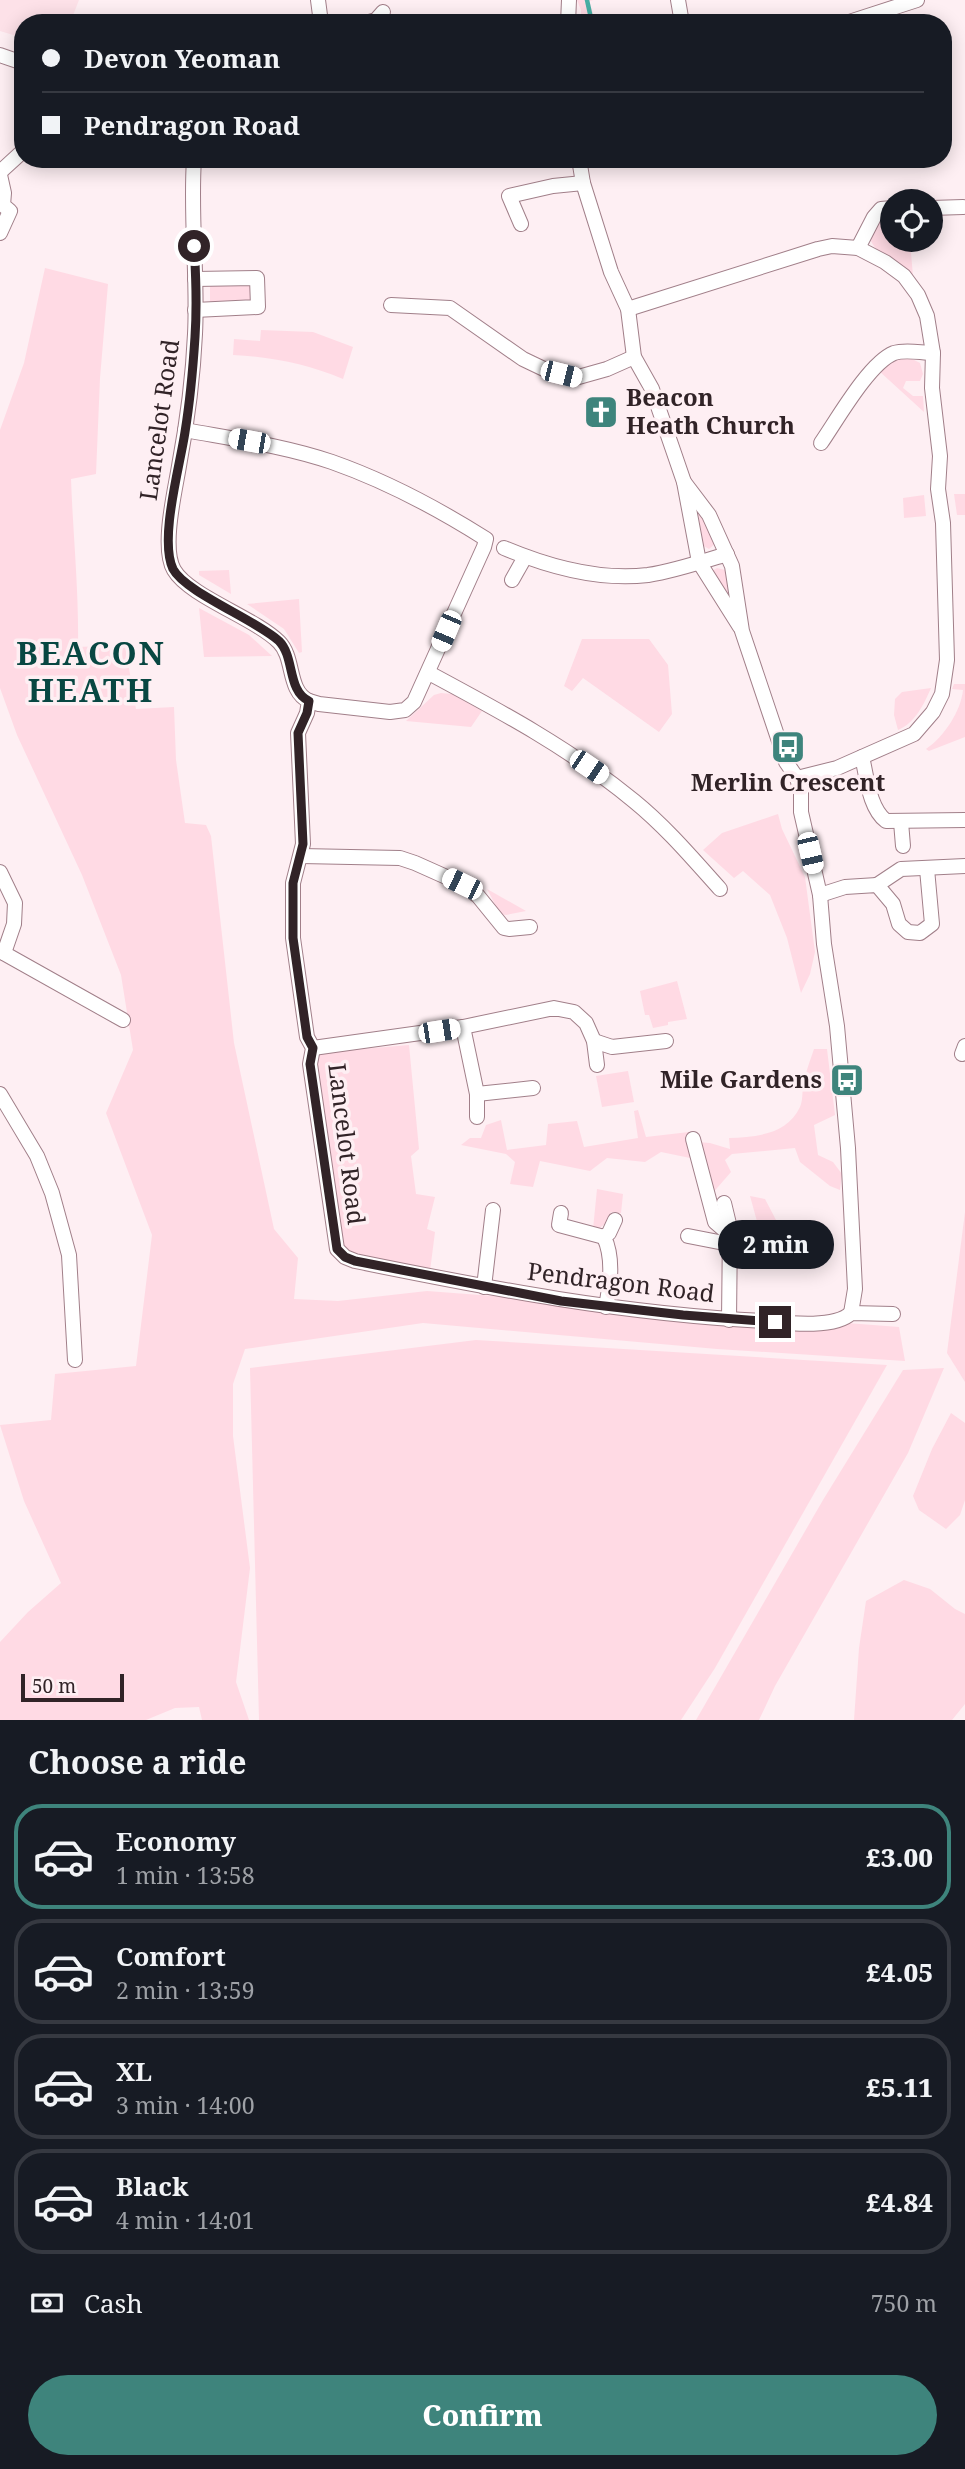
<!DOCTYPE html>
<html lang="en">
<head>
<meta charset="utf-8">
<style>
	:root { --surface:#171b24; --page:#20242c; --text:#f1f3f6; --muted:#9ea1a6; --line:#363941; --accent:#3e847c }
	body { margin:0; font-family:"Noto Serif",serif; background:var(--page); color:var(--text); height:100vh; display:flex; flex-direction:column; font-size:26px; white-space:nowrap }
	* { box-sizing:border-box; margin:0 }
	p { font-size:23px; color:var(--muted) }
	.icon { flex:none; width:38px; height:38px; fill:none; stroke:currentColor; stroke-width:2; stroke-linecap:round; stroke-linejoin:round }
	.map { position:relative; height:1720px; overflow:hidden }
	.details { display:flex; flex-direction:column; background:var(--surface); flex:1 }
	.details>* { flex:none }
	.top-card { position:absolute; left:14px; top:14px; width:938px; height:154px; border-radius:28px; box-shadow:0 4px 18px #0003; display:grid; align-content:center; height:154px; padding:0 28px; background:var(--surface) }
	.fabs { position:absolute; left:880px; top:189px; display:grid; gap:14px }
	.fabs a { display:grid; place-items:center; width:63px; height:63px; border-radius:50%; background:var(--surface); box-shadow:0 4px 18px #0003; font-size:35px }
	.scale { position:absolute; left:21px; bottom:18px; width:103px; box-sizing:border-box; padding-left:7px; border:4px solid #312327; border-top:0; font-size:19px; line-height:24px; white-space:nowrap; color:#312327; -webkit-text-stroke:5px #feeff3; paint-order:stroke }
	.end { position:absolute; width:32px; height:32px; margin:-16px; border:9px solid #312327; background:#fff; box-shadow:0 0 0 4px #fff }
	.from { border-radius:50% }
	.bubble { position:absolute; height:49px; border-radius:24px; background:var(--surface); box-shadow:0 4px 18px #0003; font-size:23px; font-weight:800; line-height:49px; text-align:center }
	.car { position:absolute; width:21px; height:42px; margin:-21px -10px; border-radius:9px; box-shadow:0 0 5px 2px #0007; background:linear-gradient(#fff 24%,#345 0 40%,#fff 0 76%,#345 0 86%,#fff 0) }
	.top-card b { display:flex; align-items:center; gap:24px; height:66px; font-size:26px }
	.top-card b+b { border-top:2px solid var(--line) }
	.top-card i { width:18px; height:18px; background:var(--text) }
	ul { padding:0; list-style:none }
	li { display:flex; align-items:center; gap:21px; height:105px; margin:0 14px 10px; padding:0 14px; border:4px solid var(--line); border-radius:28px }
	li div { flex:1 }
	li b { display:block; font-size:26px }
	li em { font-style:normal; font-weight:800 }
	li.on { border-color:var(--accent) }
	li>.icon { width:63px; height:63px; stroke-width:1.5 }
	h2 { padding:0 28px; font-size:32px; line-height:84px }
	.pay { display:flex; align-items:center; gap:18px; height:77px; padding:0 28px; font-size:26px }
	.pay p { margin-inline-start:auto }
	.cta { display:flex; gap:14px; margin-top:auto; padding:14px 28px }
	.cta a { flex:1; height:80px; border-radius:42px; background:var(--accent); color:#fff; font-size:28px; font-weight:800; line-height:80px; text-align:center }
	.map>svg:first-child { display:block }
	.built { fill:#fde1e8 }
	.green { fill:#ffdae4 }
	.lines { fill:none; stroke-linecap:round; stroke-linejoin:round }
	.stream { stroke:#48aea4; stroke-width:4.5 }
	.minor-casing { stroke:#a17f89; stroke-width:16 }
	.minor { stroke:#fff; stroke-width:14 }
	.route { stroke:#312327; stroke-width:9 }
	.labels { text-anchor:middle; stroke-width:7; stroke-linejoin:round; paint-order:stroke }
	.poi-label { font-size:24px; font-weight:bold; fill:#312327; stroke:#feeff3; text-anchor:start }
	.street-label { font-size:24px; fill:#312327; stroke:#feeff3 }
	.district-label { font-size:32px; font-weight:bold; letter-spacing:2px; fill:#084742; stroke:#feeff3 }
</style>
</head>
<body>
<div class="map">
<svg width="965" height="1720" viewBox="0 0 965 1720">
	<rect width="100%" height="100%" fill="#feeff3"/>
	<!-- built -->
	<polygon class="built" points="0,0 79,0 70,23 23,23 23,38 0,31"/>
	<!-- green -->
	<g class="green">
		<polygon points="577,0 594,0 584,2 590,4 596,23 581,23 581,10"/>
		<path d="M886,216L892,217V240L910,241L913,276C901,262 878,257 871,241L877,221Z"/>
		<path d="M45,268L108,284L100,378L96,474L71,479C73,535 79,591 78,647L125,645L136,709L174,707L176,760L185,823L206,825L211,836L234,1043L274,1229L298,1258L294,1299L338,1301L427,1291L899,1327L905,1361L717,1349L423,1323L245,1349L233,1384V1436L250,1568L236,1682L249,1720H202L199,1707L175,1708L146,1720H0V1642L28,1612L61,1583L24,1501L0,1425L51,1420L55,1374L136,1366L152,1235L106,1113L133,1050L121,975L82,875L17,735L0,688V430L24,363Z"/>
		<rect x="210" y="281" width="45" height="24"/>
		<path d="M261,330L313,332L353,347L343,379C307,364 272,357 233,355L234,339L260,341Z"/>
		<polygon points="901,357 912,359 920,363 923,374 920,381 906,381 903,388 913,396 923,396 924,412 878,370"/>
		<polygon points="954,494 965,494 965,515 957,515"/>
		<polygon points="924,495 926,516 904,518 903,498"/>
		<polygon points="701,513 716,543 709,549 702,545 698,514"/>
		<polygon points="717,568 725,570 730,602 712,571"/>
		<polygon points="229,570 231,594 199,575 199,571"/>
		<polygon points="299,599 302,652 299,653 284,629 247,604"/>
		<polygon points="199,608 249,635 272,656 204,657"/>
		<polygon points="582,639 649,639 668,665 672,714 659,732 583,678 572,691 564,686"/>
		<path d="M954,684H965V737L929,751L926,749C944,737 961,711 963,690L952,689Z"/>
		<path d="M931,688C924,704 915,723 898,730L894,715L895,699L902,692Z"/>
		<polygon points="441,693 452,694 482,711 471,727 406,721 434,695"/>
		<polygon points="778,814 782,829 805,877 815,952 810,974 801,993 787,938 770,895 743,871 734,878 703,850 722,833"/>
		<polygon points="487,889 526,911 506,915 500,914"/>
		<polygon points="677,981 687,1019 668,1022 668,1025 653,1028 649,1015 645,1015 640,991"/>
		<polygon points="409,1045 419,1149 411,1156 416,1194 435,1197 427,1229 435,1232 430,1271 342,1251 315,1053"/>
		<path d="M814,1049H827L835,1115L814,1125L818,1155L833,1162L842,1174L840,1190L830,1186L800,1162L795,1148L732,1154L725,1160L731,1172L711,1195L697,1142L710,1143L730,1149L729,1138C755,1137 787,1135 800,1107C803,1100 802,1093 803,1086C805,1074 810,1061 814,1049Z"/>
		<polygon points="628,1071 634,1102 602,1107 596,1076"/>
		<polygon points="638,1110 646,1137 689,1132 695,1159 661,1152 645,1162 607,1158 590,1171 540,1161 533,1187 510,1184 515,1162 506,1154 461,1145 470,1138 481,1138 486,1125 501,1120 507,1150 546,1145 548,1124 577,1121 584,1147 638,1138 634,1111"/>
		<polygon points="597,1189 623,1194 621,1213 611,1212 605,1224 598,1229 593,1229"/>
		<polygon points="750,1196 765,1199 786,1239 784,1244 741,1243 745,1228 758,1225"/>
		<polygon points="965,1212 965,1382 947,1353"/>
		<polygon points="476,1340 887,1365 715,1668 681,1720 259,1720 250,1368"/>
		<polygon points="944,1368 908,1453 775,1686 759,1720 696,1720 823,1500 903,1370"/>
		<polygon points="951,1413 965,1423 965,1500 960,1515 946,1529 919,1510 913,1496 932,1449"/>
		<polygon points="904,1580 930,1589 955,1609 965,1614 965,1704 952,1720 854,1720 859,1648 866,1601"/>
	</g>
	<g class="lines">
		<!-- stream -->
		<polyline class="stream" points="587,0 592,23"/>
		<!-- minor casing -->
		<g class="minor-casing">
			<g id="minor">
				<polyline points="318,0 321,23"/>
				<polyline points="678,0 682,23"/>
				<polyline points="366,23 376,20 383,12"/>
				<polyline points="568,23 569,0"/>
				<polyline points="846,23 917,0"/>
				<polyline points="0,55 23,63"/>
				<path d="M194,159C190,218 198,276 195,334C193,378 187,423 179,466C175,491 161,548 174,570C189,596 255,618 279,642C295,658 287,691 309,701L307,713L298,733L303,844L293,883V938L307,1037L313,1048L310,1064L337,1249L345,1257L355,1261C492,1289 623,1314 764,1321C786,1323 835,1329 851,1313L893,1314"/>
				<polyline points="579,159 583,183 611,272 628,309 634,357 652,389 684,482 699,562 740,627"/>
				<polyline points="0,172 23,151"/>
				<polyline points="0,175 4,193 3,205 10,211 0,233"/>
				<polyline points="931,208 963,207"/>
				<polyline points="521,224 509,196 553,186 583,183"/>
				<polyline points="858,248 874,217 881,209 892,208"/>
				<polyline points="391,305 450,308 523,359 546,370 575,378 607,369 634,357"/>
				<polyline points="628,309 818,249 832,246 858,248 885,262 904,276 918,295 927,316 933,353 932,388 940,456 938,489 943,523 947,660 942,694 933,712 914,734 837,768 797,778"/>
				<polyline points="195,310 258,307 257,278 195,279"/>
				<path d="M185,430C234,439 285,446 332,462C386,481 437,508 486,539L484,547L414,702L405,710L390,712L319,704L309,701"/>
				<path d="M821,443C837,420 869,363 894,353C906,349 921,353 933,353"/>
				<polyline points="684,482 709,515 732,566 742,631 786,762 797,778 801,792 801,812 820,895 824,944 837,1026 848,1148 855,1289 851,1313"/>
				<path d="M504,548C549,567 598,581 648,575C674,571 701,562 727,554"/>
				<polyline points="512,580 525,557"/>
				<path d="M429,673C500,711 571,749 634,801C666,827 693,859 720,889"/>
				<path d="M862,757C867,777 869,808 886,821L965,820"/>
				<polyline points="901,822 903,846"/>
				<polyline points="301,856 400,858 415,863 462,884 478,896 504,928 509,929 530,927"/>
				<polyline points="0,872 15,903 14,924 4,953"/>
				<polyline points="877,885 901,869 965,866"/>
				<polyline points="820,895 845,887 877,885 893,904 899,924 908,932 920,933 932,924 927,869"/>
				<polyline points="0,951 123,1020"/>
				<polyline points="463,1027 477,1094 477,1117"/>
				<polyline points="594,1041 612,1047 666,1041"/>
				<polyline points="313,1048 463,1027 554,1008 574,1012 586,1023 594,1041 597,1065"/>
				<polyline points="962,1054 965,1046"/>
				<polyline points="0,1094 37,1156 52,1193 69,1255 75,1360"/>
				<polyline points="477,1094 533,1088"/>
				<polyline points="693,1139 715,1222 730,1235"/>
				<polyline points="724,1203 730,1228 729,1320"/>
				<polyline points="561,1213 559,1225 604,1237"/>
				<polyline points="688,1236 729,1244"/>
				<polyline points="484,1287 493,1210"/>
				<path d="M606,1307C610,1285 614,1258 604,1237L609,1233L615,1220"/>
			</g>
		</g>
		<!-- minor -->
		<use href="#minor" class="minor"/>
	</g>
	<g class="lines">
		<!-- route -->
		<path class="route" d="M194,246C196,276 197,307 195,337C193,368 190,401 185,432C180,466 159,539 173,569C185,592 256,620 279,641C295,657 287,691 309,701L307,713L298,733L303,844L293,883V938L307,1037L313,1048L310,1064L337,1249L345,1257L355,1261L561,1301L683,1315L775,1322"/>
	</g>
	<!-- icons -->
	<defs>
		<g id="church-square" transform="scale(1.75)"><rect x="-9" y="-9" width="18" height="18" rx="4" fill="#3e847c" stroke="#feeff3"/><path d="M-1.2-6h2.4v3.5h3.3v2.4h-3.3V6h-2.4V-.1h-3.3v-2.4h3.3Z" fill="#fff"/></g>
		<g id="bus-square" transform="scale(1.75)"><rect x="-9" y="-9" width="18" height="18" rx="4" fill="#3e847c" stroke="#feeff3"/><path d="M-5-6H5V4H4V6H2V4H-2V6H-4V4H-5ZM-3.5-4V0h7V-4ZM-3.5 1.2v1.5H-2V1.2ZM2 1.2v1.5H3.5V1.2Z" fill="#fff"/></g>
	</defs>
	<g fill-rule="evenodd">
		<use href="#church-square" x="601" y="412"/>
		<use href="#bus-square" x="788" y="747"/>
		<use href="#bus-square" x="847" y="1080"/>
	</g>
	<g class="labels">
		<!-- poi labels -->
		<g class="poi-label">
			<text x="626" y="406">Beacon<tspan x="626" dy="28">Heath Church</tspan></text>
			<text x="788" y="791" text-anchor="middle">Merlin Crescent</text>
			<text x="822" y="1088" text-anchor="end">Mile Gardens</text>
		</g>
		<!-- street labels -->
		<g class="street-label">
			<text transform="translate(160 420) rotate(-82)" y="8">Lancelot Road</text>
			<text transform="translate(346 1144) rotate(83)" y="8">Lancelot Road</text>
			<text transform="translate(621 1283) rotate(7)" y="8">Pendragon Road</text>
		</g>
		<!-- district labels -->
		<g class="district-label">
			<text x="91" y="665">BEACON<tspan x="91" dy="37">HEATH</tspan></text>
		</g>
	</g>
</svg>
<div class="fabs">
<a><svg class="icon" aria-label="locate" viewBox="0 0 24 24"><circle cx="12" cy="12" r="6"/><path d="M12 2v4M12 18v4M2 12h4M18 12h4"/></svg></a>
</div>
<div class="scale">50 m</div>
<i class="end from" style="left:194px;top:246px"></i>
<i class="end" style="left:775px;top:1322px"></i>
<div class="bubble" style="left:718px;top:1220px;width:116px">2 min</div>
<i class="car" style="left:561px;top:374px;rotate:104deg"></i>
<i class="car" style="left:249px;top:441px;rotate:280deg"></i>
<i class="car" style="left:446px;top:631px;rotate:203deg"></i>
<i class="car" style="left:589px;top:767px;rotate:124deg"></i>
<i class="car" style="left:810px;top:853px;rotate:167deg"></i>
<i class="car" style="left:462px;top:884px;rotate:296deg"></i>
<i class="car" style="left:439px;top:1031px;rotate:81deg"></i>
<div class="top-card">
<b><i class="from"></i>Devon Yeoman</b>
<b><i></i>Pendragon Road</b>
</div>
</div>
<section class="details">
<h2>Choose a ride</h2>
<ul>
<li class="on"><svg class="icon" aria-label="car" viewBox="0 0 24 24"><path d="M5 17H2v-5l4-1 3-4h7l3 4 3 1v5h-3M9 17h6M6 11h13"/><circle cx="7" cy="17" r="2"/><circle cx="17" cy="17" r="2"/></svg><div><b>Economy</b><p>1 min · 13:58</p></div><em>£3.00</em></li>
<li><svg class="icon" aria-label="car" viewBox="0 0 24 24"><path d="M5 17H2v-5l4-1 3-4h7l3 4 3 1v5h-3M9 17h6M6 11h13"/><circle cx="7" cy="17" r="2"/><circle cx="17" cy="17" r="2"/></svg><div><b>Comfort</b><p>2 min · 13:59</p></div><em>£4.05</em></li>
<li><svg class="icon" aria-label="car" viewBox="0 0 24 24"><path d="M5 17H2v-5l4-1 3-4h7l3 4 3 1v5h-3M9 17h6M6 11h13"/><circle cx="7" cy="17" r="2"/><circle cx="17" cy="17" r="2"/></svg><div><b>XL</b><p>3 min · 14:00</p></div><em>£5.11</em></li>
<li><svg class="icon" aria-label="car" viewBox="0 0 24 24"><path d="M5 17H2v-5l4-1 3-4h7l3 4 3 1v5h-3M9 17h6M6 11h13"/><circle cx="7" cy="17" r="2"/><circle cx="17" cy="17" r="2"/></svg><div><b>Black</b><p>4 min · 14:01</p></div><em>£4.84</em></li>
</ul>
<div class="pay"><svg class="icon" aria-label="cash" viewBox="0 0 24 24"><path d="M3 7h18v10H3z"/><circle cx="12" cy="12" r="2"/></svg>Cash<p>750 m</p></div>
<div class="cta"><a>Confirm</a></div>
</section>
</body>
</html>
